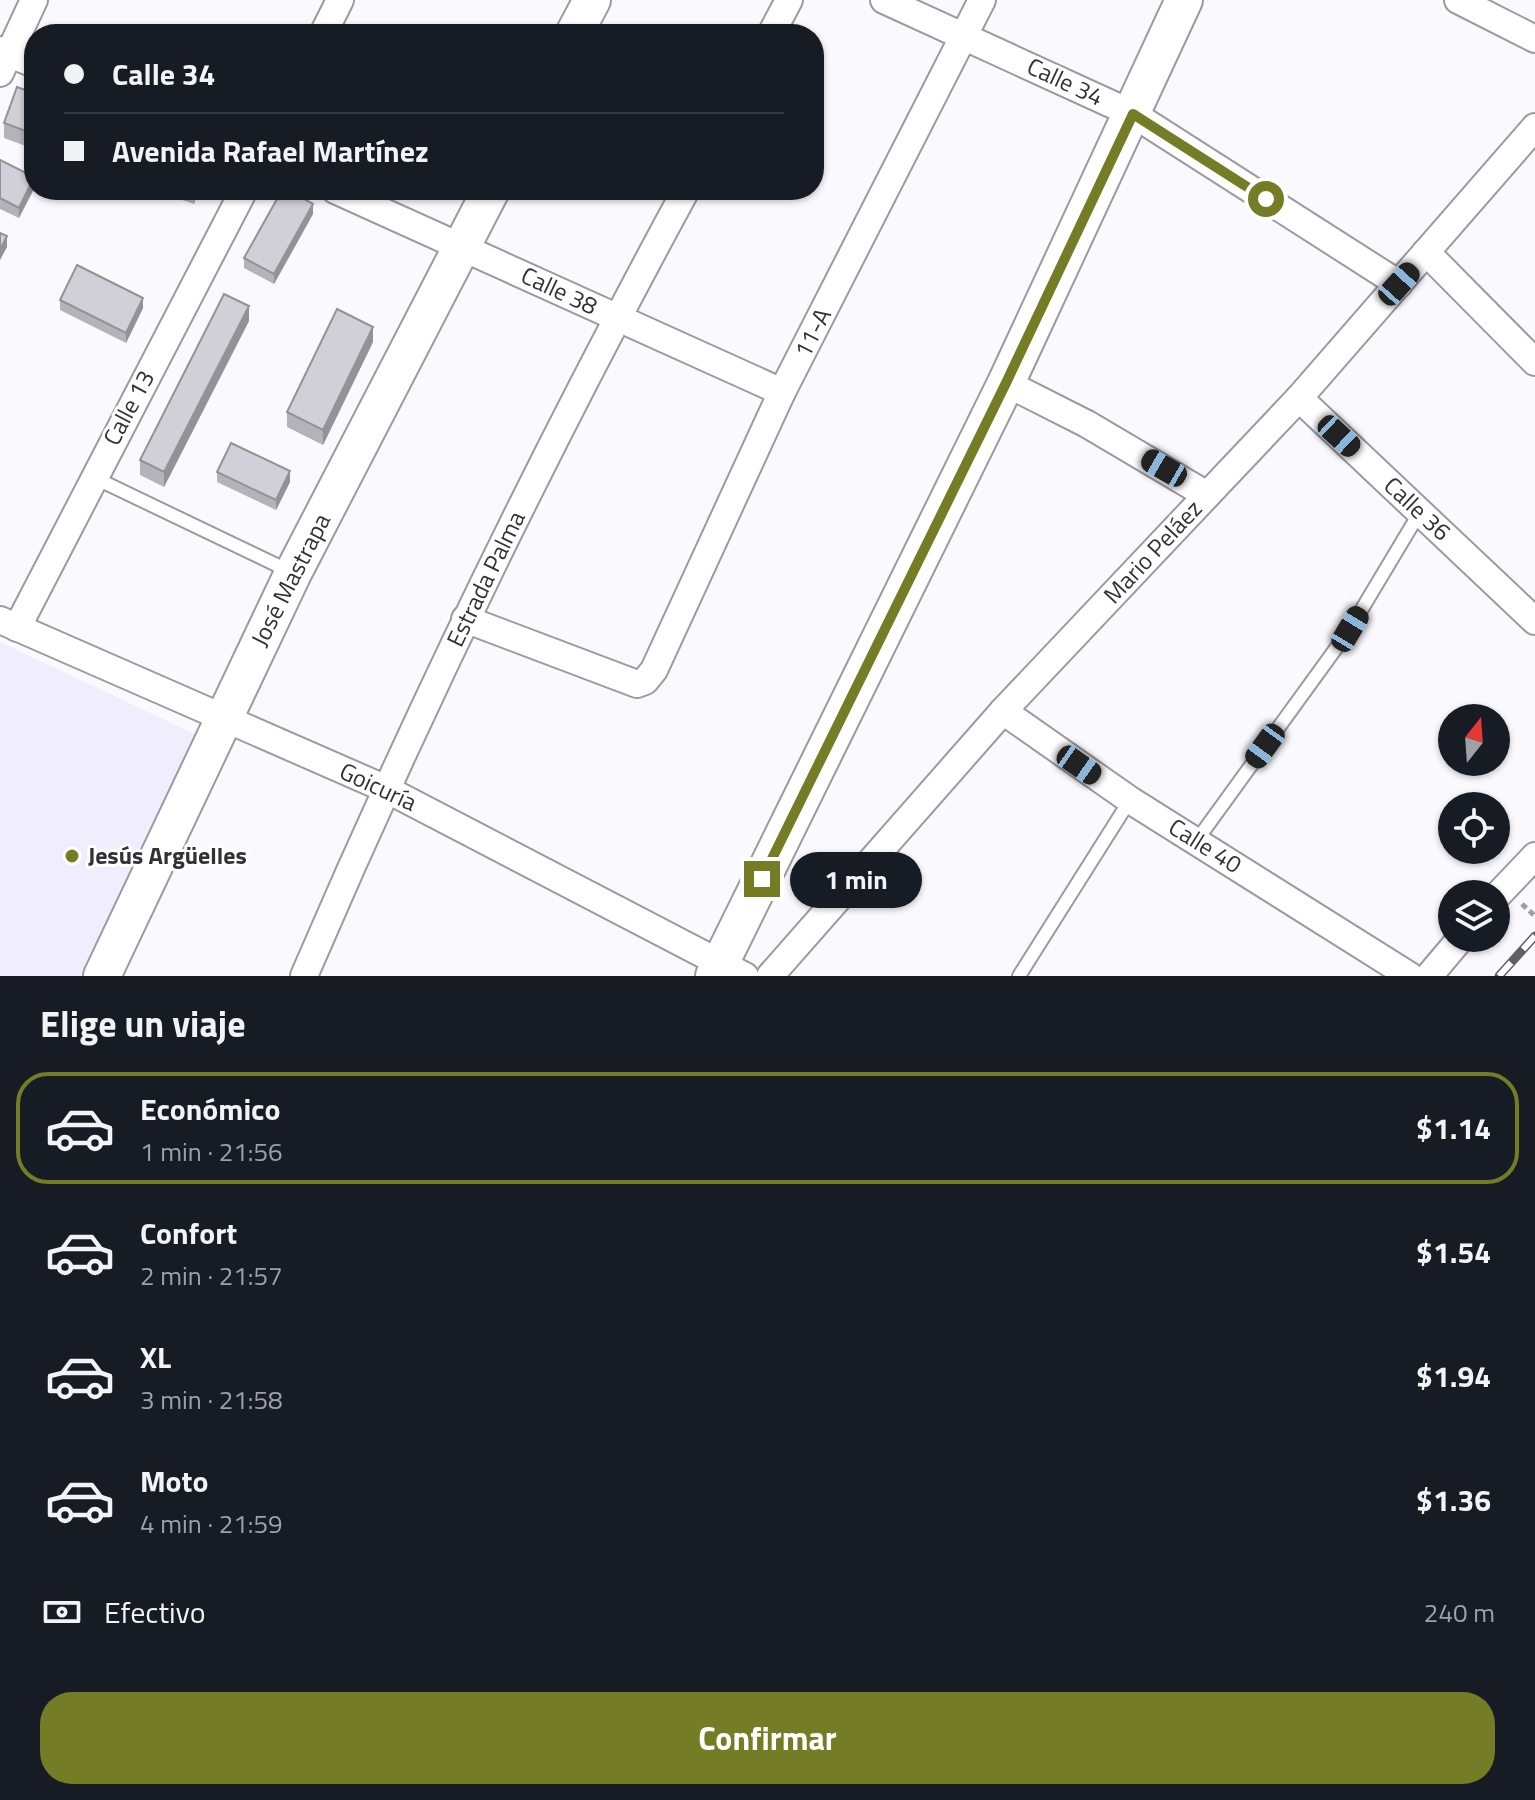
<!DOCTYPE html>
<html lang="es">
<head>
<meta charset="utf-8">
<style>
	:root { --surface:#171b24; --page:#20242c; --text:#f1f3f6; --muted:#9ea1a6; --line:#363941; --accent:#747c26 }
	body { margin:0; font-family:"Titillium Web",sans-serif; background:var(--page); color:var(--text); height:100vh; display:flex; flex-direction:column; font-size:30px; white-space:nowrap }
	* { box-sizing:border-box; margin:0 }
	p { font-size:26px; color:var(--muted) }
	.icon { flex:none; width:44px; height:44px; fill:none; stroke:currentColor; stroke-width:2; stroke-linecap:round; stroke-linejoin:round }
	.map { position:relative; height:976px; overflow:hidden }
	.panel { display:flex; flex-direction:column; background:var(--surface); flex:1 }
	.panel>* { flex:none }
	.guide { position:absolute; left:24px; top:24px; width:800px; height:176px; border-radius:32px; box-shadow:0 2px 6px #0004; display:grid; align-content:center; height:176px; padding:0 40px; background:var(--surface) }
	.needle { width:52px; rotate:17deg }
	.controls { position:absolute; left:1438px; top:704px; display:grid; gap:16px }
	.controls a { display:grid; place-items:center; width:72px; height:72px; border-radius:50%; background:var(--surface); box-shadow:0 2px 6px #0004; font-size:40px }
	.end { position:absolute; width:36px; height:36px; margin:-18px; border:10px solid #747c26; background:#fff; box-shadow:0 0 0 4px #fff }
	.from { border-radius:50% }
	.bubble { position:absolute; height:56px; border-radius:28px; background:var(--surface); box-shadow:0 2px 6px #0004; font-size:26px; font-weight:700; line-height:56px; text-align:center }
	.car { position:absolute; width:24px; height:48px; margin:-24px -12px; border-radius:10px; box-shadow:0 0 6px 2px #0007; background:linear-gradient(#222 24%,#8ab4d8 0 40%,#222 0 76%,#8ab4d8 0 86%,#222 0) }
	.guide b { display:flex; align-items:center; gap:28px; height:76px; font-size:30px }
	.guide b+b { border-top:2px solid var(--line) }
	.guide i { width:20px; height:20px; background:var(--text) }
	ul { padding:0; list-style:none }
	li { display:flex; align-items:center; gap:24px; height:112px; margin:0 16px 12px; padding:0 24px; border:4px solid transparent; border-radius:32px }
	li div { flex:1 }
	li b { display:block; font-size:30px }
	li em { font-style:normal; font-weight:700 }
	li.current { border-color:var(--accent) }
	li>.icon { width:72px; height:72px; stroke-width:1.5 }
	h2 { padding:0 40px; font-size:36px; line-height:96px }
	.pay { display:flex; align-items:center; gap:20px; height:88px; padding:0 40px; font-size:30px }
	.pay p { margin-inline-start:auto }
	.cta { display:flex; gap:16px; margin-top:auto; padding:16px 40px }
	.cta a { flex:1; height:92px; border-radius:32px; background:var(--accent); color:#fff; font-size:32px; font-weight:700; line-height:92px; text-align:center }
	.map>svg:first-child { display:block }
	.built { fill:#f0edfe }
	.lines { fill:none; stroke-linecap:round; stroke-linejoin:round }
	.lane-casing { stroke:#9b9aa2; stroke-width:16 }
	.street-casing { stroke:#9b9aa2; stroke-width:30 }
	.secondary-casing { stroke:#9b9aa2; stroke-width:40 }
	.path { stroke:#9f9fa3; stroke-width:5; stroke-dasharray:6 4; stroke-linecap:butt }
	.lane { stroke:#fff; stroke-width:12 }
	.street { stroke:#fff; stroke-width:26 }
	.secondary { stroke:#fff; stroke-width:36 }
	.rail-casing { stroke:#605f63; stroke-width:9 }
	.rail { stroke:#fff; stroke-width:6; stroke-dasharray:18; stroke-linecap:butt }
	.wall { fill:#b4b3bb }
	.shaded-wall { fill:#929298 }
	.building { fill:#d1d0d9; stroke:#929298; stroke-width:2 }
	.route { stroke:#747c26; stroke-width:10 }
	.poi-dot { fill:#747c26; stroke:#fff; stroke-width:3 }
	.labels { text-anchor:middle; stroke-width:6; stroke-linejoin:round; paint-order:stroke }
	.street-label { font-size:24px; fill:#323135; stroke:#fff }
	.poi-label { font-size:24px; font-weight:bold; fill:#323135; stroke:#fff; text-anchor:start }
</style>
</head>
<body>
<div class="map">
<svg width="1535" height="976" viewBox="0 0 1535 976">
	<rect width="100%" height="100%" fill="#fafafe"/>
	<!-- built -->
	<polygon class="built" points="0,642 201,737 87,976 0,976"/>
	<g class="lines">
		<!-- lane casing -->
		<g class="lane-casing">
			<g id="lane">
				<polyline points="93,477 289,571"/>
				<polyline points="1197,840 1350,629 1420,512"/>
				<polyline points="1019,976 1130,800"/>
			</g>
		</g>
		<!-- street casing -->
		<g class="street-casing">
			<g id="street">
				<polyline points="884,0 1133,114 1399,284"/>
				<polyline points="1458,0 1535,39"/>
				<polyline points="323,34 340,0"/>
				<polyline points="771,34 789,0"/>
				<polyline points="0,50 34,64"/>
				<polyline points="0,73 34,0"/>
				<polyline points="335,190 782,392"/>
				<polyline points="1426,252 1535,362"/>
				<polyline points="1006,383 1087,424 1207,495"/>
				<polyline points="1299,398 1535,621"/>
				<polyline points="465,619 637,684 645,681 654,670 782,392 982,0"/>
				<polyline points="0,620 384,788 745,976"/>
				<polyline points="17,628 244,190"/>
				<polyline points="1003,711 1130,800 1410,976"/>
				<polyline points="1496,897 1535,856"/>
				<path d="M304,976C419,708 547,446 686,190"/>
				<polyline points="770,976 1003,711 1299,398 1535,127"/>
				<polyline points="1429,976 1461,938"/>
			</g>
		</g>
		<!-- secondary casing -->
		<g class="secondary-casing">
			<g id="secondary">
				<polyline points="574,34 592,0"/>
				<polyline points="102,976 293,573 491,190"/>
				<polyline points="714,976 1006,383 1184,0"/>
			</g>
		</g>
		<!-- path -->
		<polyline class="path" points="1522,904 1535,916"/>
		<!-- lane -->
		<use href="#lane" class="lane"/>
		<!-- street -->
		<use href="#street" class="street"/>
		<!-- secondary -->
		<use href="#secondary" class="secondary"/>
		<!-- rail casing -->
		<g class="rail-casing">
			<polyline id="rail" points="1499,976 1535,936"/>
		</g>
		<!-- rail -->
		<use href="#rail" class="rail"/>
	</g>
	<!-- wall -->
	<g class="wall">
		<polygon points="34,93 34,149 4,138 4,123"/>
		<polygon points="0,160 34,177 19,218 0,209"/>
		<polygon points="153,190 198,190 194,204"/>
		<polygon points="313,214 274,284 244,268 244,258"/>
		<polygon points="60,300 143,308 126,343 60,310"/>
		<polygon points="249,321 164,487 140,475 140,460"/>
		<polygon points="373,342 323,445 287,427 287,412"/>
		<polygon points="217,472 290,482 276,510 217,482"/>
	</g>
	<!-- shaded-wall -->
	<g class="shaded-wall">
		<polygon points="34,178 34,189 19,218 19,208"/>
		<polygon points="194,190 198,190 194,204"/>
		<polygon points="313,204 313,214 274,284 274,274"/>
		<polygon points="7,236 7,247 0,260 0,250"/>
		<polygon points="143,298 143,308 126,343 126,333"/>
		<polygon points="249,306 249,321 164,487 164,472"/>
		<polygon points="373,327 373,342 323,445 323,430"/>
		<polygon points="290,471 290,482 276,510 276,500"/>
	</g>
	<!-- building -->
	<g class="building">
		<polygon points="17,87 34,93 34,134 4,123"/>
		<polygon points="0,160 34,177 19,208 0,198"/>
		<polygon points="282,190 288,190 313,204 274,274 244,258"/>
		<polygon points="0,233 7,236 0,250"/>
		<polygon points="77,265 143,298 126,333 60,300"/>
		<polygon points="224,294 249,306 164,472 140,460"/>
		<polygon points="337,309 373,327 323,430 287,412"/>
		<polygon points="231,443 290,471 276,500 217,472"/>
	</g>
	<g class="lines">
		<!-- route -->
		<polyline class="route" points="762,879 1006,383 1133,114 1266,199"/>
	</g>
	<!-- markers -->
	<circle class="poi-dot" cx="72" cy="856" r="8"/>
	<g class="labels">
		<!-- street labels -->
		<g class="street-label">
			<text transform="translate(1065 82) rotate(25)" y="8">Calle 34</text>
			<text transform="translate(559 291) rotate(25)" y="8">Calle 38</text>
			<text transform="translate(813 333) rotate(-63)" y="8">11-A</text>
			<text transform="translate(129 408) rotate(-62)" y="8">Calle 13</text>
			<text transform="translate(1417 509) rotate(43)" y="8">Calle 36</text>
			<text transform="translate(1153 552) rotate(-47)" y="8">Mario Peláez</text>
			<text transform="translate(486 579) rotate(-64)" y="8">Estrada Palma</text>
			<text transform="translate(291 580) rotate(-63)" y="8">José Mastrapa</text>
			<text transform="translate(378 787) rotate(25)" y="8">Goicuría</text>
			<text transform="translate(1205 846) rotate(32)" y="8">Calle 40</text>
		</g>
		<!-- poi labels -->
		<g class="poi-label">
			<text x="88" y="864">Jesús Argüelles</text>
		</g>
	</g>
</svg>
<div class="controls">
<a><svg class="needle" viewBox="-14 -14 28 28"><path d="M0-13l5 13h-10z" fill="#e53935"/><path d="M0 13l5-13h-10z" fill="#9ea1a6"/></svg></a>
<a><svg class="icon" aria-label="locate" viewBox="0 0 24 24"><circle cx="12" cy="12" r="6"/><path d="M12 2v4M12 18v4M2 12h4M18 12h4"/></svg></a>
<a><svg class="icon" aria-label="layers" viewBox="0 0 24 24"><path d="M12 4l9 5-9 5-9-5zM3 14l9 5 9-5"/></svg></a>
</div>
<i class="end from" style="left:1266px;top:199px"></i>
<i class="end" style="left:762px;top:879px"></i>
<div class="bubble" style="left:790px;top:852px;width:132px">1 min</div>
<i class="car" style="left:1399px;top:284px;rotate:42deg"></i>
<i class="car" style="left:1339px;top:436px;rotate:133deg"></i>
<i class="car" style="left:1164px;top:468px;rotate:300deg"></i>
<i class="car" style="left:1350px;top:629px;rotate:31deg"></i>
<i class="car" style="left:1265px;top:746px;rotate:216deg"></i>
<i class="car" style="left:1079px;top:765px;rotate:125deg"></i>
<div class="guide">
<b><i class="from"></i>Calle 34</b>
<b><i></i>Avenida Rafael Martínez</b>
</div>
</div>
<section class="panel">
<h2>Elige un viaje</h2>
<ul>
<li class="current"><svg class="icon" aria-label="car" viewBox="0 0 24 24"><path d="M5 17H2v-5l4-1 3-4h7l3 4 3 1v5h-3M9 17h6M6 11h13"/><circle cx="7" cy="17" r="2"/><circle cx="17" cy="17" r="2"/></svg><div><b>Económico</b><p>1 min · 21:56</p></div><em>$1.14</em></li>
<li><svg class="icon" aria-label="car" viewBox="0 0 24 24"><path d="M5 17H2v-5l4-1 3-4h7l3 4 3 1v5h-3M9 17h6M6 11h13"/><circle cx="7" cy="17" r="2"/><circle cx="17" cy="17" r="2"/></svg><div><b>Confort</b><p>2 min · 21:57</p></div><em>$1.54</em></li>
<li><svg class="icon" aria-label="car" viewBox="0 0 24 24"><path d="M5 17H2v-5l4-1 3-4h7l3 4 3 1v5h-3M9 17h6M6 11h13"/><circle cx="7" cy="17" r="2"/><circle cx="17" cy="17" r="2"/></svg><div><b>XL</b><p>3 min · 21:58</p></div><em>$1.94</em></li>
<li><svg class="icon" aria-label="car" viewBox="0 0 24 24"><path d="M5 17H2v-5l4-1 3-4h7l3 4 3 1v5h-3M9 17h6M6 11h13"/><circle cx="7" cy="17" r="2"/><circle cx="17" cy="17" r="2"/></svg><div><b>Moto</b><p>4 min · 21:59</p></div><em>$1.36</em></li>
</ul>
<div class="pay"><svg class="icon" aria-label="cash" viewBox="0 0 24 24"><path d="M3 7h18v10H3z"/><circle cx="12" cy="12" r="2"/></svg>Efectivo<p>240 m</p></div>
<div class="cta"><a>Confirmar</a></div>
</section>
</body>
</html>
